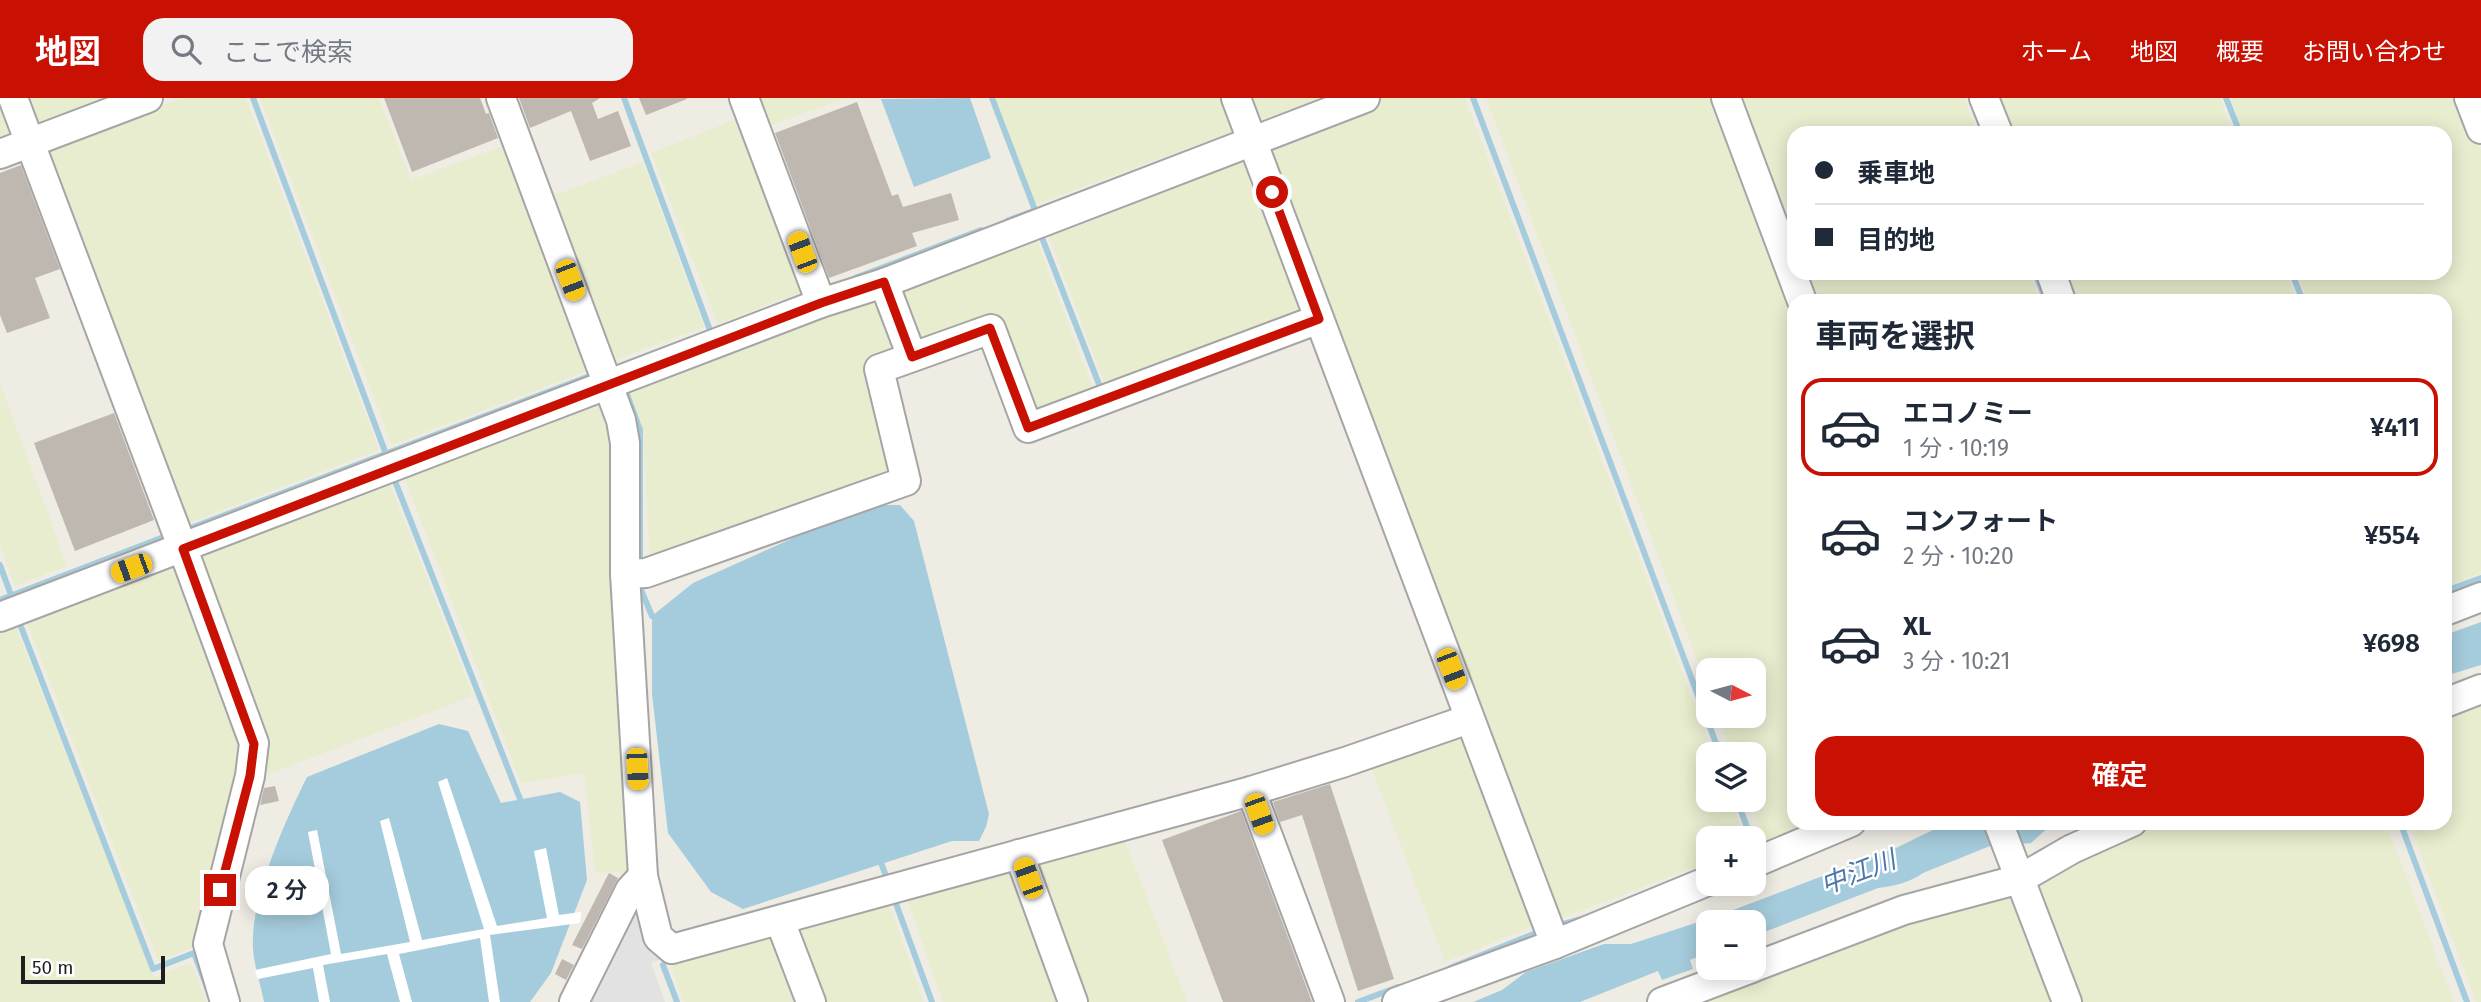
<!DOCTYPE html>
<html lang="ja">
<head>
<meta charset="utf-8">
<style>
	:root { --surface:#fff; --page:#f2f2f3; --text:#1f2937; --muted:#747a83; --line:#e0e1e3; --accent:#c81003 }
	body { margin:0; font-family:"Fira Sans","Noto Sans JP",sans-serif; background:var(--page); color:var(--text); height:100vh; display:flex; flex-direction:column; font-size:26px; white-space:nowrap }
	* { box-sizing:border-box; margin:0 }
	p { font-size:23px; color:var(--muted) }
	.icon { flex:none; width:38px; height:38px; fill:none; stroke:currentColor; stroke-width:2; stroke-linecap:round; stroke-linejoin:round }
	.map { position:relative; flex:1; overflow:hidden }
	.panel { position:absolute; left:1787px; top:196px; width:665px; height:536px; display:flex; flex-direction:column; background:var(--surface); border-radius:21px; box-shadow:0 4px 18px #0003 }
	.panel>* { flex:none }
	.top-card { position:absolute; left:1787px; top:28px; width:665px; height:154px; border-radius:21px; box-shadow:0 4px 18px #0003; display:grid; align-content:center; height:154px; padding:0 28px; background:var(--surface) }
	.needle { width:46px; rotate:96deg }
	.buttons { position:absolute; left:1696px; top:560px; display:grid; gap:14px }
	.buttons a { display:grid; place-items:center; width:70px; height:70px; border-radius:14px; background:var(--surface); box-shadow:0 4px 18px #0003; font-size:35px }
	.scale { position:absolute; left:21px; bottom:18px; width:144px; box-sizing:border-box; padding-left:7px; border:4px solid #1e1e1e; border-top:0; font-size:19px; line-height:24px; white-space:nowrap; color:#1e1e1e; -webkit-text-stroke:5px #fff; paint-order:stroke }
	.end { position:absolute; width:32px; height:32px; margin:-16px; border:9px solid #c81003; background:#fff; box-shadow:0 0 0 4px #fff }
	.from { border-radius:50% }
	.bubble { position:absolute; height:49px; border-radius:21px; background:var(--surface); box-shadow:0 4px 18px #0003; font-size:23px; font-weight:600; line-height:49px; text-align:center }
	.car { position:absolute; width:21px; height:42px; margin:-21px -10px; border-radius:9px; box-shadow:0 0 5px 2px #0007; background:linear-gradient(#f5c518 24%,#345 0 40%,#f5c518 0 76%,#345 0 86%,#f5c518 0) }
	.top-card b { display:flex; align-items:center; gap:24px; height:66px; font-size:26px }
	.top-card b+b { border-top:2px solid var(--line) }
	.top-card i { width:18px; height:18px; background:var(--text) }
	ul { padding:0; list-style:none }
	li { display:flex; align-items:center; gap:21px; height:98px; margin:0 14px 10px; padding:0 14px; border:4px solid transparent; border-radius:21px }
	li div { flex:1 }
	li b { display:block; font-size:26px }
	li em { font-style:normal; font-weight:600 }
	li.current { border-color:var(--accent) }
	li>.icon { width:63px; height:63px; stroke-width:1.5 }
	h2 { padding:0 28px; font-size:32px; line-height:84px }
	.button { display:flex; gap:14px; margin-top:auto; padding:14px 28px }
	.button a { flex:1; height:80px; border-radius:21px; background:var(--accent); color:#fff; font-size:28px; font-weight:600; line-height:80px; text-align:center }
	header { display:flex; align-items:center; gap:42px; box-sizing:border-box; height:98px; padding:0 35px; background:var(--accent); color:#fff }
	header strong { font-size:33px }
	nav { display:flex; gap:38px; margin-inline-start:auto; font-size:24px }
	.search { width:490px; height:63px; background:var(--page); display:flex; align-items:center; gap:18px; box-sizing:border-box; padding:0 24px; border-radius:21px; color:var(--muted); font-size:26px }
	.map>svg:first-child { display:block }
	.farmland { fill:#e9edcf }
	.parking { fill:#e2e2e2 }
	.water { fill:#a5ccdc }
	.pier { fill:#fff }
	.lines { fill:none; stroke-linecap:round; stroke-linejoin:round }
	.stream { stroke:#a5ccdc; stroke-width:6 }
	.building { fill:#bfb8b0 }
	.minor-casing { stroke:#a5a5a5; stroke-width:32 }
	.minor { stroke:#fff; stroke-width:28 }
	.route { stroke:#c81003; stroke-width:9 }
	.labels { text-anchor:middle; stroke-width:5; stroke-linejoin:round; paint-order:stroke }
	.water-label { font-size:26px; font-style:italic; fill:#4c76ac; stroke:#fff }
</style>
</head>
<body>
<header>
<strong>地図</strong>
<div class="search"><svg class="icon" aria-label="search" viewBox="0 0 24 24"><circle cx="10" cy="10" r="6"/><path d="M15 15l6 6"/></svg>ここで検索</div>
<nav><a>ホーム</a><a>地図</a><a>概要</a><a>お問い合わせ</a></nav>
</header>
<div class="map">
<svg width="2481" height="904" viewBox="0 0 2481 904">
	<rect width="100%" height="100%" fill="#efece4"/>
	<!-- farmland -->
	<g class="farmland">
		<polygon points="0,0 17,28 11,40 0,44"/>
		<polygon points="17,0 118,0 37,30"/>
		<polygon points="182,0 246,0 379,352 181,428 44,52"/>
		<polygon points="260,0 379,0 411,82 511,45 595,270 392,347"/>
		<polygon points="755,0 846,0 766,29"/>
		<polygon points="995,0 1229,0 1240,31 1036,106"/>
		<polygon points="1242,0 1320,0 1251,26"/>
		<polygon points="1382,0 1465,0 1713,656 1708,656 1708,702 1730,702 1745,740 1708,740 1708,764 1555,823 1265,45"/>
		<polygon points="1486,0 1713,0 1794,216 1794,724 1812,725 1765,743 1749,702 1754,702 1754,656 1732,656 1718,618 1754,618 1754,572 1708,572 1708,591"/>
		<polygon points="1736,0 1964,0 1977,35 1794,35 1794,153"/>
		<polygon points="1990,0 2220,0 2233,35 2003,35"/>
		<polygon points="2231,0 2462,0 2481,52 2481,475 2445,489 2445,203 2308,203 2297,175 2445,175 2445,35 2244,35"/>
		<polygon points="746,17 809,191 718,226 651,55"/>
		<polygon points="1243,53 1309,211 1108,295 1045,128"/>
		<polygon points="643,64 704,229 608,264 544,101"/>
		<polygon points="1033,132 1096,299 1040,320 994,221 920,249 894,195"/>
		<polygon points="1802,175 2029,175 2040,203 1813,203"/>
		<polygon points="2056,175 2286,175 2297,203 2067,203"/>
		<polygon points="872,194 901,246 871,268 899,381 650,466 643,332 628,286"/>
		<polygon points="0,285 67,468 15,488 0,448"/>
		<polygon points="598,297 615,320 630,774 595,775 584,675 521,685 402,373"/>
		<polygon points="387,378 473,598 269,676 192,459"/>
		<polygon points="181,463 247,642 201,846 158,863 24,517"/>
		<polygon points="13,521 154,879 191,864 206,904 0,904 0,526"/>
		<polygon points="2481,598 2481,904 2476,904 2409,725 2445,724 2445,612"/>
		<polygon points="1468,634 1542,825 1445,864 1369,664"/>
		<polygon points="2144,725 2386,725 2454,904 2077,904 2031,782"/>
		<polygon points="1122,735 1187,904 1079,904 1029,763"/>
		<polygon points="1005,769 1017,773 1066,904 943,904 905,796"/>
		<polygon points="2012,795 2053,904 1700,904 1871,827"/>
		<polygon points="887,801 924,904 815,904 795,827"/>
		<polygon points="767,834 778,841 802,904 684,904 667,859"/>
	</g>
	<!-- parking -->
	<polygon class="parking" points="632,802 667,859 651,865 665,904 583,904"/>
	<!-- water -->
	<g class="water">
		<polygon points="970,0 991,60 914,89 881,1"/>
		<polygon points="867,407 900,407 914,423 989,716 986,729 979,743 952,743 743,811 711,794 668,735 652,596 652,518 693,485"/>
		<polygon points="2481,524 2481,567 2445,578 2445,537"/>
		<path d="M439,626L468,633L501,705L560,694L580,704L587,782L551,875L530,904H264C261,887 254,868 253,850C250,801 285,723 307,679Z"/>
		<path d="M1947,725H2060L2050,728L2031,745L1990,748L1923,775C1909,785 1894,788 1878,790L1754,838V824H1708V855L1690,862L1693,871L1662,882L1658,873L1580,904H1473L1502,892L1526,874L1604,846H1631L1720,817L1896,750Z"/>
	</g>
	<!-- pier -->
	<polygon class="pier" points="447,680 497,828 547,820 534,753 546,750 559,817 581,814 580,825 490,837 500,904 489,904 480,840 399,856 412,904 400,904 387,856 323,867 330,904 319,904 313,870 258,881 255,872 331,856 308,734 317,732 341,856 410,844 380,723 389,720 422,842 484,831 438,684"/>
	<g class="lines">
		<!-- stream -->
		<g class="stream">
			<polyline points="253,0 386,356"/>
			<polyline points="624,0 711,235"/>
			<polyline points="992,0 1035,112"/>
			<polyline points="1473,0 1720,656"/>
			<polyline points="2226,0 2240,35"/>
			<polyline points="1007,123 1036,112"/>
			<polyline points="1039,132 1102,294"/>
			<polyline points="2035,175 2046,203"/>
			<polyline points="2292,175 2303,203"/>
			<polyline points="855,180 981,132"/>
			<polyline points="627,296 640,332 640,467"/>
			<polyline points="393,378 520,701"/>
			<polyline points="183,433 595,276"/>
			<polyline points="0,467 11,497"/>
			<polyline points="639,487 652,518"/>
			<polyline points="2445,493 2481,480"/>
			<polyline points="0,502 169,437"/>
			<polyline points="18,521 153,871 194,855 208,892"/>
			<polyline points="1737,702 1751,740"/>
			<polyline points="2400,724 2467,904"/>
			<polyline points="881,765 888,783"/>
			<polyline points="895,803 932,904"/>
			<polyline points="1556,828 1582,821"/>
			<polyline points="663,867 677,904"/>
			<polyline points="1450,870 1541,833"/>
			<polyline points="1358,904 1398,889"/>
		</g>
	</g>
	<!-- building -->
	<g class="building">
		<polygon points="384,0 480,0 486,16 489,15 498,40 412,74"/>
		<polygon points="519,0 600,0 592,5 598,21 618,13 631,48 590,63 571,13 530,30"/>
		<polygon points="639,0 687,0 687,1 646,17"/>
		<polygon points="857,4 892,98 898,96 903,109 951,95 959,122 912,135 917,148 829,180 775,35"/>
		<polygon points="21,67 60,171 35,180 50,220 7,235 0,217 0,75"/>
		<polygon points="114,315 154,422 75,453 34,345"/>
		<polygon points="1330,686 1394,881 1358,893 1302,717 1280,724 1273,704"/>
		<polygon points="275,688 279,703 260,707 264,690"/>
		<polygon points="1241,713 1312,904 1223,904 1162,742"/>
		<polygon points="609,775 618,780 582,851 572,847"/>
		<polygon points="562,861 574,867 566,882 555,876"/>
	</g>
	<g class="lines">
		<!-- minor casing -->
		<g class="minor-casing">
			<g id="minor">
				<polyline points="13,0 183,451 254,645 250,678 208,846 225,904"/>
				<polyline points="501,0 621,322 625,345 625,476 643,778 658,839 672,851 1251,693 1345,664 1469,621"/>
				<polyline points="744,0 821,205"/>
				<polyline points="1236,0 1555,846"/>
				<polyline points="1726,0 1802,203"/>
				<polyline points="1984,0 1998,35"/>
				<polyline points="2469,0 2481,31"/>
				<polyline points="0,56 148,0"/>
				<polyline points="2051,175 2061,203"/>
				<polyline points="884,185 912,259"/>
				<polyline points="625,476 646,475 906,383 879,271 991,231 1028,330 1319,221"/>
				<polyline points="2445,513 2481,499"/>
				<polyline points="0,519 821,205 884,185 1365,0"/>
				<polyline points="2445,605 2481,591"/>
				<polyline points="1251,693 1330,904"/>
				<polyline points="1998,724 2067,904"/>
				<polyline points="1019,756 1073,904"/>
				<polyline points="1754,765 1851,724"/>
				<polyline points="780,823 811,904"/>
				<polyline points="1754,869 1904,812 2020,781 2072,751 2132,724"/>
				<polyline points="574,904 630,792 643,778"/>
				<polyline points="1397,904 1555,846 1708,783"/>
				<polyline points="1662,904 1752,870"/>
			</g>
		</g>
		<!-- minor -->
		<use href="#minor" class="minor"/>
	</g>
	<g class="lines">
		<!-- route -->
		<polyline class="route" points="220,792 250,678 254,646 183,451 821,205 884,184 912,259 990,230 1028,330 1319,221 1272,94"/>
	</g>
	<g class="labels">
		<!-- water labels -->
		<g class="water-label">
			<text transform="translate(1858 774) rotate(-21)" y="9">中江川</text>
		</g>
	</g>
</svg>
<div class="buttons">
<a><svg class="needle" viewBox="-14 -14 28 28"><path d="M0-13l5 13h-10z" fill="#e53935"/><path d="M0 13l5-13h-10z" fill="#747a83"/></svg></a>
<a><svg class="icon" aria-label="layers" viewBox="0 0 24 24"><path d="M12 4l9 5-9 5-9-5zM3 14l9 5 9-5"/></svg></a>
<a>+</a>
<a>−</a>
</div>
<div class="scale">50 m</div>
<i class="end from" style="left:1272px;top:94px"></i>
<i class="end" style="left:220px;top:792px"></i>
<div class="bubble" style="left:245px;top:768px;width:84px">2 分</div>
<i class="car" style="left:802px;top:154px;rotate:339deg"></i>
<i class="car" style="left:570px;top:182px;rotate:159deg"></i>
<i class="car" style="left:131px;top:470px;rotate:250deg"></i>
<i class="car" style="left:1451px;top:571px;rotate:159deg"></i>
<i class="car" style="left:637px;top:671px;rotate:177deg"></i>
<i class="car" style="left:1259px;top:716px;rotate:160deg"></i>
<i class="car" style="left:1028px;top:780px;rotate:340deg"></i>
<div class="top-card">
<b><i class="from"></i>乗車地</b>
<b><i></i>目的地</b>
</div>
<section class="panel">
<h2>車両を選択</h2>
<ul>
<li class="current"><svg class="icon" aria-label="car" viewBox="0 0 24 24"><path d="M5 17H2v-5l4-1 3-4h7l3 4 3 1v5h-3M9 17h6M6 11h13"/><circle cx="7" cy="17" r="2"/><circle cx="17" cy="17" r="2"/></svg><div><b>エコノミー</b><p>1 分 · 10:19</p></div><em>¥411</em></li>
<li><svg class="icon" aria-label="car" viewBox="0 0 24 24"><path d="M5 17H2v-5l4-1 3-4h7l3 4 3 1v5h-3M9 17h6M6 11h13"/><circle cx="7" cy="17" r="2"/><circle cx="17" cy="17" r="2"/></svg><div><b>コンフォート</b><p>2 分 · 10:20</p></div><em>¥554</em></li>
<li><svg class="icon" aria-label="car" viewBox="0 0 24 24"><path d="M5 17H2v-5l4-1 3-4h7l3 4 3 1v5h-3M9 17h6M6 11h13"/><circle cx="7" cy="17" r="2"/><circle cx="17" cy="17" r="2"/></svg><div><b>XL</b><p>3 分 · 10:21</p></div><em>¥698</em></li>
</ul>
<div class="button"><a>確定</a></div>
</section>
</div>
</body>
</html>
